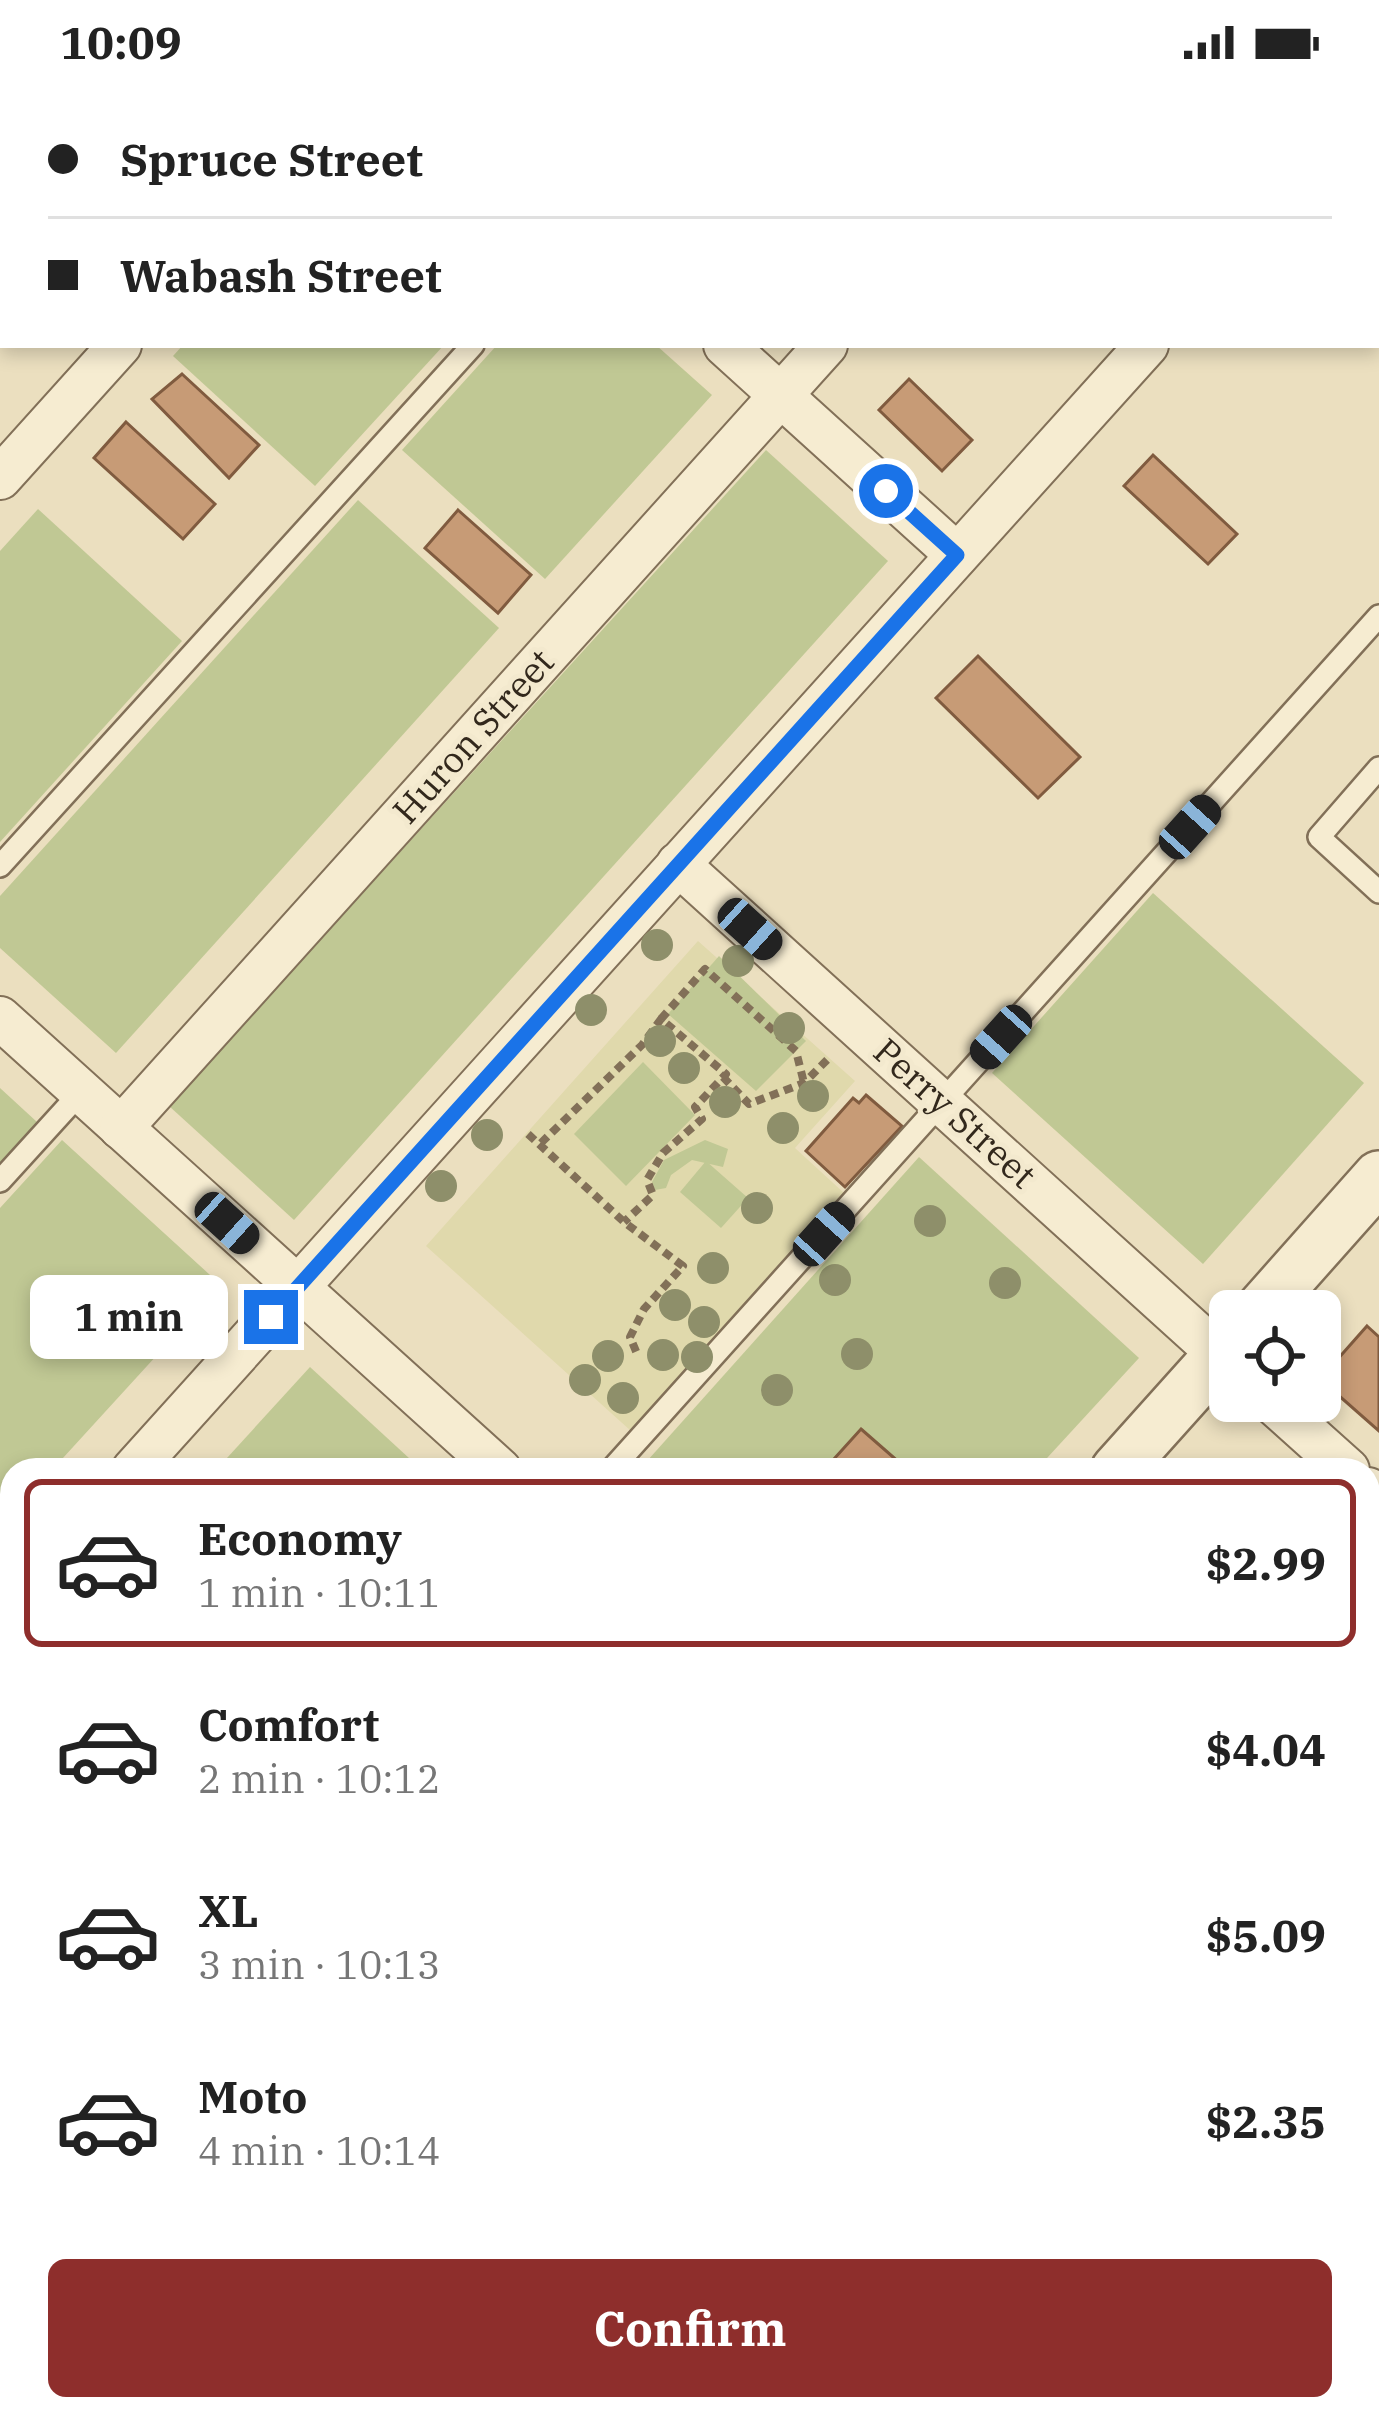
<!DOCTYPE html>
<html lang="en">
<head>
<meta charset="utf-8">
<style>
	:root { --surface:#fff; --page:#f6f6f6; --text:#222; --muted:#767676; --line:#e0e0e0; --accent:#8e2e2c }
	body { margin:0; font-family:"IBM Plex Serif",serif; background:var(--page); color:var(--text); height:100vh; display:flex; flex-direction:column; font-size:45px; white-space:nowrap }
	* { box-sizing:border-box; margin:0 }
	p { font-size:39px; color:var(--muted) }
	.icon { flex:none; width:66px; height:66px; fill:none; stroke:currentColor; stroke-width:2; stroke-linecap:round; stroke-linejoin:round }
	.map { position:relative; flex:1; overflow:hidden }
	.side { position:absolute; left:0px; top:1374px; width:1380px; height:963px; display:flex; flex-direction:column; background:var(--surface); border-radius:36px 36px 0 0; box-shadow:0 6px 18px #0003 }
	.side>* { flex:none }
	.hud { position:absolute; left:0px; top:0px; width:1380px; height:264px; box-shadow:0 6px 18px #0003; display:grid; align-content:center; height:264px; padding:0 48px; background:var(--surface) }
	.tools { position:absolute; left:1209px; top:1206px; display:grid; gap:24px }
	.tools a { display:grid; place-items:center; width:132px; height:132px; border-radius:18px; background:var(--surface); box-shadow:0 6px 18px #0003; font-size:60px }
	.end { position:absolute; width:54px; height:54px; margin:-27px; border:15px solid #1a73e8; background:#fff; box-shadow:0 0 0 6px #fff }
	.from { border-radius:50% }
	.bubble { position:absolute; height:84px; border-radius:18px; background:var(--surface); box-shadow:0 6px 18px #0003; font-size:39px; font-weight:700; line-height:84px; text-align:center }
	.car { position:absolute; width:36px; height:72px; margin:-36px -18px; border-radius:15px; box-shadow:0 0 9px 3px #0007; background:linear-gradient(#222 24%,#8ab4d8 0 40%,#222 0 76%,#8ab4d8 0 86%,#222 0) }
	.hud b { display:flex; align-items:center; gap:42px; height:114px; font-size:45px }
	.hud b+b { border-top:3px solid var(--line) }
	.hud i { width:30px; height:30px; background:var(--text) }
	ul { padding:21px 0 0; list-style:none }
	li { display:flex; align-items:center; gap:36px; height:168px; margin:0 24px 18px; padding:0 24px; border:6px solid transparent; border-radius:18px }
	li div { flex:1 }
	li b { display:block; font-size:45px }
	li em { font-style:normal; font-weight:700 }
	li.on { border-color:var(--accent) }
	li>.icon { width:108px; height:108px; stroke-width:1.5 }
	.action { display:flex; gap:24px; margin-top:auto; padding:24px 48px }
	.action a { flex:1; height:138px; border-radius:18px; background:var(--accent); color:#fff; font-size:48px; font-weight:700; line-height:138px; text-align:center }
	.status { display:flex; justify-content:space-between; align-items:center; height:84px; padding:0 60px; background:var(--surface); direction:ltr }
	.status svg { height:33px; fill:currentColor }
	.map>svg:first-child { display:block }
	.farmland { fill:#e0d9ac }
	.green { fill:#c0c894 }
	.building { fill:#c79b76; stroke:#805b3f; stroke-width:3 }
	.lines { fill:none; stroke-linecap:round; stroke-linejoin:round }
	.service-casing { stroke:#827058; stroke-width:26 }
	.minor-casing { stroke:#827058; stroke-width:46 }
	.tertiary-casing { stroke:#827058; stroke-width:56 }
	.path { stroke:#827058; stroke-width:8; stroke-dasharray:9 6; stroke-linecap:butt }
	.service { stroke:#f6ecd1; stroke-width:21 }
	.minor { stroke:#f6ecd1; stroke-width:42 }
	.tertiary { stroke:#f6ecd1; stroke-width:51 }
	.tree { fill:#8e8f6a }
	.route { stroke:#1a73e8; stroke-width:15 }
	.labels { text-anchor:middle; stroke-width:10; stroke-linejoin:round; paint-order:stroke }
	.street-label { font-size:36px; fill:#32281c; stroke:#f3e9ce }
</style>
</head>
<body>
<div class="status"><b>10:09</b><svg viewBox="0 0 49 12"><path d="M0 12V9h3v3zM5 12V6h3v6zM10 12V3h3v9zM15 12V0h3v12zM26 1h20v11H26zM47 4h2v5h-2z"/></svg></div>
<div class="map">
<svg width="1379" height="2336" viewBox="0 0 1379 2336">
	<rect width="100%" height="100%" fill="#ebdfbf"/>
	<!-- farmland -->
	<polygon class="farmland" points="698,857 855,997 795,1064 844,1109 631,1347 426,1162"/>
	<!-- green -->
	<g class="green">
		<polygon points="739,0 995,0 736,3"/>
		<polygon points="183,261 444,261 315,402 173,272"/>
		<polygon points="497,261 656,261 712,311 545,495 402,366"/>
		<polygon points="766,366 888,477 294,1136 169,1022"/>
		<polygon points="358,416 499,544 116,969 0,864 0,812"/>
		<polygon points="38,425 182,557 0,758 0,467"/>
		<polygon points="1153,809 1364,999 1203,1180 992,989"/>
		<polygon points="719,872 806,957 756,1007 668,930"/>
		<polygon points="643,978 695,1031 626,1102 574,1050"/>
		<polygon points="0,1004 37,1038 0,1079"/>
		<polygon points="62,1056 221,1201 52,1386 12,1386 12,1430 0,1443 0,1124"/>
		<polygon points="705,1056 728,1065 723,1083 692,1076 671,1091 666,1104 655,1106 652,1098 664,1076"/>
		<polygon points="919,1073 1139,1274 1036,1386 639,1386"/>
		<polygon points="706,1077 748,1114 721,1144 680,1108"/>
		<polygon points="310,1283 422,1386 216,1386"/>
		<polygon points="1368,1777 1379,1787 1375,1998 1368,1991"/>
		<polygon points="0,1779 12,1790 12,2016 0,2030"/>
		<polygon points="0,2119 12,2130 12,2325 165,2325 155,2336 0,2336"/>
		<polygon points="365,2325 601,2325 613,2336 355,2336"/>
		<polygon points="803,2325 1073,2325 1063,2336 792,2336"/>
		<polygon points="1228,2325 1289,2325 1301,2336 1218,2336"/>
	</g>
	<!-- building -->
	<g class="building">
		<polygon points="1202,0 1258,0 1262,3 1200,3"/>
		<polygon points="1377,176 1379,178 1379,247 1377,245"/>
		<polygon points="182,290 259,361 229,394 152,315"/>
		<polygon points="909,295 972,356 942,387 879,326"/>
		<polygon points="126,338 215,420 183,455 94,374"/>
		<polygon points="1153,371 1237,450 1208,480 1124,402"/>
		<polygon points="458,426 531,491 498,529 425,464"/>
		<polygon points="978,572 1080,673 1038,714 936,614"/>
		<polygon points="866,1011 902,1042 845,1103 806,1067 853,1014 859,1019"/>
		<polygon points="1367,1242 1379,1253 1379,1347 1320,1295"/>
		<polygon points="861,1345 908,1386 824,1386"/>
		<polygon points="1368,1478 1379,1494 1379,1611 1368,1623"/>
		<polygon points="1368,1708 1379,1717 1379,1780 1368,1770"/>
		<polygon points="1292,2325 1366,2325 1377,2336 1303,2336"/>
	</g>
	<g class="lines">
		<!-- service casing -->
		<g class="service-casing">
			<g id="service">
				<polyline points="26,3 29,0"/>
				<polyline points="707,3 710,0"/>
				<polyline points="0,33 3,29"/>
				<polyline points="1379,684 1319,753 1379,808"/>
				<polyline points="0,782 473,261"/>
				<polyline points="0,1097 81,1008"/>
				<polyline points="611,1386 1379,532"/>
				<polyline points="1368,1667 1379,1655"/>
				<polyline points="0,2066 12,2053"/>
				<polyline points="763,2336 773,2325"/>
			</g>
		</g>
		<!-- minor casing -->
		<g class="minor-casing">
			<g id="minor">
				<polyline points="436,0 440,3"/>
				<polyline points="355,3 357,0"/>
				<polyline points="1059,3 1062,0"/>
				<polyline points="1377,6 1379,4"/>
				<polyline points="725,261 957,471"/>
				<polyline points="0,394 120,261"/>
				<polyline points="678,780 1230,1280"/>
				<polyline points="0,934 500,1386"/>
				<polyline points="121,1044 826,261"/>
				<polyline points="1271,1317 1348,1386"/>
				<polyline points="133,1386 1147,261"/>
				<polyline points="1368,1405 1379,1414"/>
				<polyline points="0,1534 12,1520"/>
				<polyline points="0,1708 12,1719"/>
				<polyline points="1368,2096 1379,2084"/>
				<polyline points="1368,2172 1379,2182"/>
				<polyline points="682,2325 694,2336"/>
				<polyline points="1146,2336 1156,2325"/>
			</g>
		</g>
		<!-- tertiary casing -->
		<g class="tertiary-casing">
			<g id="tertiary">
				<polyline points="1260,1227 1379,1093"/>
				<polyline points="1117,1386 1230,1260"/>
				<polyline points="262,2336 271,2325"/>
			</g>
		</g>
		<!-- path -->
		<g class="path">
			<polyline points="661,935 705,885 796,967 804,999"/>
			<polyline points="723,993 749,1020 804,999 829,974"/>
			<polyline points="528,1050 624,1138 683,1182 644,1225 630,1253 638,1272"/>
			<polyline points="541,1059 642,961 661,935 726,990 695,1023 702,1035 663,1069 647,1096 653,1111 624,1138"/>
		</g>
		<!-- service -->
		<use href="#service" class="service"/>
		<!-- minor -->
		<use href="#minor" class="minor"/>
		<!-- tertiary -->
		<use href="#tertiary" class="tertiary"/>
	</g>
	<!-- trees -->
	<g class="tree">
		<circle cx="657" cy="861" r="16"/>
		<circle cx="738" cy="877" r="16"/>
		<circle cx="591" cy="926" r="16"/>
		<circle cx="789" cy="944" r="16"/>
		<circle cx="660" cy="957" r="16"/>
		<circle cx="684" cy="984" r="16"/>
		<circle cx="813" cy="1012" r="16"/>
		<circle cx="725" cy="1018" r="16"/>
		<circle cx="783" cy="1044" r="16"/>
		<circle cx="487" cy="1051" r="16"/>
		<circle cx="441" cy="1102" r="16"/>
		<circle cx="757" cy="1124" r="16"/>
		<circle cx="930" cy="1137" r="16"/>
		<circle cx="713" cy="1184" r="16"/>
		<circle cx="835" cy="1196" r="16"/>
		<circle cx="1005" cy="1199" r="16"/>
		<circle cx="675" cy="1221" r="16"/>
		<circle cx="704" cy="1238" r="16"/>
		<circle cx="857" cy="1270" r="16"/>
		<circle cx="663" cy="1271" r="16"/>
		<circle cx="608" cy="1272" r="16"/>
		<circle cx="697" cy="1273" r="16"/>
		<circle cx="585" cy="1296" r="16"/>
		<circle cx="777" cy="1306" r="16"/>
		<circle cx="623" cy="1314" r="16"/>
	</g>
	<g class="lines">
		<!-- route -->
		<polyline class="route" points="271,1233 957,471 886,407"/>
	</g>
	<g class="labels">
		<!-- street labels -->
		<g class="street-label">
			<text transform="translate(473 652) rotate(-48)" y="13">Huron Street</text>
			<text transform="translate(955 1029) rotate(42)" y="13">Perry Street</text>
		</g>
	</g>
</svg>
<div class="tools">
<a><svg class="icon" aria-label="locate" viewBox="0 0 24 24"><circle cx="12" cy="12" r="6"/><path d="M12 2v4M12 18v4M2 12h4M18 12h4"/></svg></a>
</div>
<i class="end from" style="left:886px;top:407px"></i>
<i class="end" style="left:271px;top:1233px"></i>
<div class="bubble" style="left:30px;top:1191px;width:198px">1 min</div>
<i class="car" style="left:1190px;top:743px;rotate:42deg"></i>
<i class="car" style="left:750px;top:845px;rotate:132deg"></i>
<i class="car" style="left:1001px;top:953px;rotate:222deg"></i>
<i class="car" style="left:227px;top:1139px;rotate:132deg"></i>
<i class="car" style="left:824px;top:1150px;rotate:42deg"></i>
<div class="hud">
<b><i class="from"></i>Spruce Street</b>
<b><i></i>Wabash Street</b>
</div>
<section class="side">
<ul>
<li class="on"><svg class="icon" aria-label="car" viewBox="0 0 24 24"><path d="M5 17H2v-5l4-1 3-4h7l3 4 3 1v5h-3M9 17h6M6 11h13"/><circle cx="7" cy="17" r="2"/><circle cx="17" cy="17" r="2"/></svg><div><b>Economy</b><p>1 min · 10:11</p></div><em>$2.99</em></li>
<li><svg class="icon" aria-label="car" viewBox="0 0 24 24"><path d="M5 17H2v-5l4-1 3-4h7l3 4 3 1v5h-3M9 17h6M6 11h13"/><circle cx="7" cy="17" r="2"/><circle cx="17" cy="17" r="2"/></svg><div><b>Comfort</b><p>2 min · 10:12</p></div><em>$4.04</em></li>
<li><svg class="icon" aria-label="car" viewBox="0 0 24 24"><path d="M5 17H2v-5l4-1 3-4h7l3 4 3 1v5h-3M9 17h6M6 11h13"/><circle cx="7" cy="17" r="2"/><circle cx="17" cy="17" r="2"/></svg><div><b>XL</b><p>3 min · 10:13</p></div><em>$5.09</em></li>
<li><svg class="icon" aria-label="car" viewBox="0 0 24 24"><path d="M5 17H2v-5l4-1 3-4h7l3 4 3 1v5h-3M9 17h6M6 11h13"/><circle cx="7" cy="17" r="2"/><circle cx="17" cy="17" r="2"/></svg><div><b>Moto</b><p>4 min · 10:14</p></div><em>$2.35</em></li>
</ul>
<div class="action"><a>Confirm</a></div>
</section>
</div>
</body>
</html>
